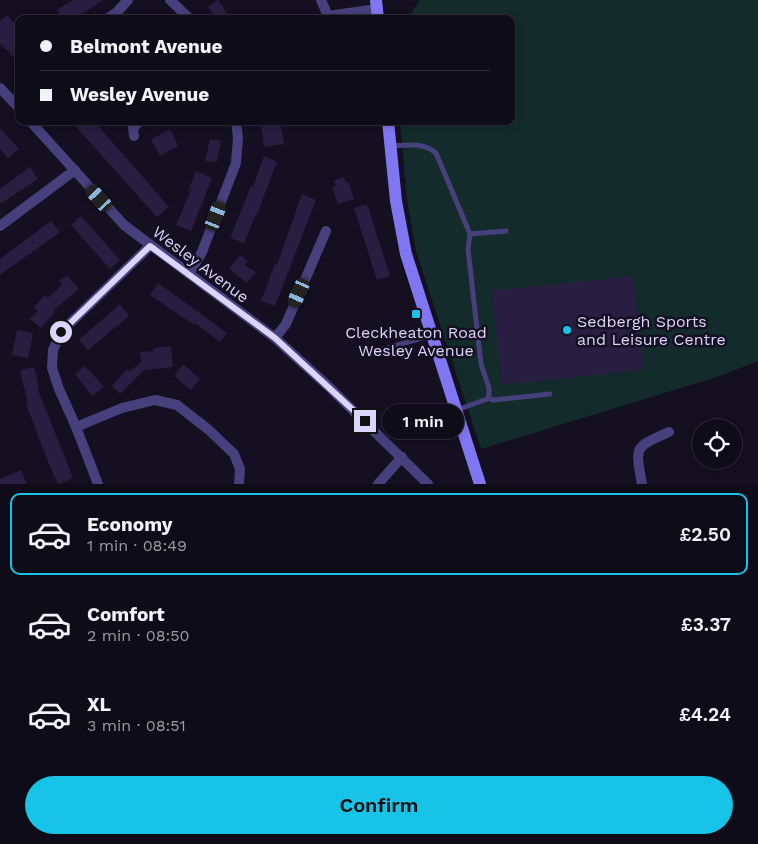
<!DOCTYPE html>
<html lang="en">
<head>
<meta charset="utf-8">
<style>
	:root { --surface:#0f0c1a; --page:#1d1a27; --text:#f1f3f6; --muted:#9b9ba2; --line:#2f2c39; --accent:#17c3e6 }
	body { margin:0; font-family:"Work Sans",sans-serif; background:var(--page); color:var(--text); height:100vh; display:flex; flex-direction:column; font-size:19px; white-space:nowrap }
	* { box-sizing:border-box; margin:0 }
	p { font-size:16px; color:var(--muted) }
	.icon { flex:none; width:28px; height:28px; fill:none; stroke:currentColor; stroke-width:2; stroke-linecap:round; stroke-linejoin:round }
	.map { position:relative; height:484px; overflow:hidden }
	.side { display:flex; flex-direction:column; background:var(--surface); flex:1 }
	.side>* { flex:none }
	.top-card { position:absolute; left:15px; top:15px; width:500px; height:110px; border-radius:10px; box-shadow:0 2px 8px #0003,0 0 0 1px var(--line); display:grid; align-content:center; height:110px; padding:0 25px; background:var(--surface) }
	.buttons { position:absolute; left:692px; top:419px; display:grid; gap:10px }
	.buttons a { display:grid; place-items:center; width:50px; height:50px; border-radius:50%; background:var(--surface); box-shadow:0 2px 8px #0003,0 0 0 1px var(--line); font-size:25px }
	.end { position:absolute; width:22px; height:22px; margin:-11px; border:6px solid #dcd5fb; background:#111; box-shadow:0 0 0 2px #111 }
	.from { border-radius:50% }
	.bubble { position:absolute; height:35px; border-radius:18px; background:var(--surface); box-shadow:0 2px 8px #0003,0 0 0 1px var(--line); font-size:16px; font-weight:600; line-height:35px; text-align:center }
	.car { position:absolute; width:15px; height:30px; margin:-15px -8px; border-radius:6px; box-shadow:0 0 4px 1px #0007; background:linear-gradient(#222 24%,#8ab4d8 0 40%,#222 0 76%,#8ab4d8 0 86%,#222 0) }
	.top-card b { display:flex; align-items:center; gap:18px; height:48px; font-size:19px }
	.top-card b+b { border-top:1px solid var(--line) }
	.top-card i { width:12px; height:12px; background:var(--text) }
	ul { padding:9px 0 0; list-style:none }
	li { display:flex; align-items:center; gap:15px; height:82px; margin:0 10px 8px; padding:0 15px; border:2px solid transparent; border-radius:10px }
	li div { flex:1 }
	li b { display:block; font-size:19px }
	li em { font-style:normal; font-weight:600 }
	li.selected { border-color:var(--accent) }
	li>.icon { width:45px; height:45px; stroke-width:1.5 }
	.action { display:flex; gap:10px; margin-top:auto; padding:10px 25px }
	.action a { flex:1; height:58px; border-radius:30px; background:var(--accent); color:#111; font-size:20px; font-weight:600; line-height:58px; text-align:center }
	.map>svg:first-child { display:block }
	.green { fill:#142b2b }
	.building { fill:#271e41 }
	.lines { fill:none; stroke-linecap:round; stroke-linejoin:round }
	.lane { stroke:#46407c; stroke-width:5 }
	.street { stroke:#46407c; stroke-width:10 }
	.secondary { stroke:#8176f1; stroke-width:12 }
	.route { stroke:#dcd5fb; stroke-width:6 }
	.poi-dot { fill:#17c3e6; stroke:#141022; stroke-width:2 }
	.labels { text-anchor:middle; stroke-width:5; stroke-linejoin:round; paint-order:stroke }
	.street-label { font-size:16px; fill:#dcd5fb; stroke:#141022 }
	.poi-label { font-size:16px; fill:#dcd5fb; stroke:#141022; text-anchor:start }
</style>
</head>
<body>
<div class="map">
<svg width="758" height="484" viewBox="0 0 758 484">
	<rect width="100%" height="100%" fill="#141022"/>
	<!-- green -->
	<polygon class="green" points="420,0 758,0 758,361 720,376 481,449 416,251 407,199 400,121 511,121 511,19 407,19"/>
	<!-- building -->
	<g class="building">
		<polygon points="73,0 103,0 80,15 71,19 63,19 57,10"/>
		<polygon points="218,0 231,19 216,19 208,7"/>
		<polygon points="7,15 19,28 19,63 0,43 0,21"/>
		<polygon points="71,121 94,121 169,207 157,217"/>
		<polygon points="280,122 284,144 264,147 261,125"/>
		<polygon points="0,128 19,149 8,158 0,149"/>
		<polygon points="170,129 178,146 160,156 151,140"/>
		<polygon points="210,139 221,141 217,162 205,161"/>
		<polygon points="264,156 277,162 257,214 256,214 244,243 230,238 251,186 253,187"/>
		<polygon points="30,167 38,179 0,204 0,189"/>
		<polygon points="196,171 212,178 191,231 176,225 192,188 188,192"/>
		<polygon points="344,177 346,183 349,183 354,199 338,204 332,187 336,186 334,180"/>
		<polygon points="302,194 316,200 275,306 261,301 275,264 277,265"/>
		<polygon points="367,204 390,276 377,280 354,208"/>
		<polygon points="81,216 120,260 110,269 71,225"/>
		<polygon points="51,221 60,232 0,275 0,259"/>
		<polygon points="240,255 248,261 244,265 256,272 247,283 229,269"/>
		<polygon points="67,275 79,289 54,310 55,312 41,328 30,319 38,311 34,307 45,295 48,298 62,285 59,281"/>
		<polygon points="633,276 643,370 502,385 492,291"/>
		<polygon points="158,283 227,333 220,342 195,323 194,325 150,295"/>
		<polygon points="120,304 129,316 88,350 79,340"/>
		<polygon points="17,330 33,333 28,358 12,355"/>
		<polygon points="171,346 173,367 144,370 120,394 112,386 127,369 129,372 141,362 140,352 154,351 154,348"/>
		<polygon points="183,364 200,379 191,390 174,376"/>
		<polygon points="85,366 104,387 92,396 75,374"/>
		<polygon points="34,367 39,387 37,388 73,478 59,484 58,484 49,464 26,404 28,403 20,370"/>
		<polygon points="21,470 27,484 0,484 0,479"/>
	</g>
	<g class="lines">
		<!-- lane -->
		<g class="lane">
			<path d="M391,146C407,145 423,142 436,153L470,234L506,231"/>
			<polyline points="365,349 380,350 433,335"/>
			<polyline points="488,398 493,400 550,394"/>
			<polyline points="457,410 487,399 489,395 489,388 481,364 468,249 470,234"/>
		</g>
		<!-- street -->
		<g class="street">
			<polyline points="170,0 190,19"/>
			<polyline points="321,0 328,16 377,9"/>
			<polyline points="107,19 117,12 128,0"/>
			<polyline points="0,88 19,108"/>
			<polyline points="30,121 124,225 275,338 328,386 428,484"/>
			<polyline points="134,136 133,128 140,121"/>
			<polyline points="0,226 75,170"/>
			<polyline points="189,274 202,252 236,163 238,138 236,121"/>
			<polyline points="275,338 286,324 326,231"/>
			<polyline points="76,427 122,408 155,400 177,405 209,430 234,454 240,469 239,484"/>
			<polyline points="98,484 76,427 59,389 52,368 53,350 61,332 150,246"/>
			<polyline points="378,484 402,457"/>
			<path d="M642,484C635,445 634,448 669,432"/>
		</g>
		<!-- secondary -->
		<g class="secondary">
			<polyline points="376,0 378,19"/>
			<polyline points="388,121 396,201 406,254 480,484"/>
		</g>
	</g>
	<g class="lines">
		<!-- route -->
		<polyline class="route" points="61,332 150,246 275,338 365,421"/>
	</g>
	<!-- markers -->
	<g class="poi-dot">
		<rect x="411" y="309" width="10" height="10" rx="2.5"/>
		<circle cx="567" cy="330" r="5"/>
	</g>
	<g class="labels">
		<!-- street labels -->
		<g class="street-label">
			<text transform="translate(201 264) rotate(37)" y="6">Wesley Avenue</text>
		</g>
		<!-- poi labels -->
		<g class="poi-label">
			<text x="577" y="327">Sedbergh Sports<tspan x="577" dy="18">and Leisure Centre</tspan></text>
			<text x="416" y="338" text-anchor="middle">Cleckheaton Road<tspan x="416" dy="18">Wesley Avenue</tspan></text>
		</g>
	</g>
</svg>
<div class="buttons">
<a><svg class="icon" aria-label="locate" viewBox="0 0 24 24"><circle cx="12" cy="12" r="6"/><path d="M12 2v4M12 18v4M2 12h4M18 12h4"/></svg></a>
</div>
<i class="end from" style="left:61px;top:332px"></i>
<i class="end" style="left:365px;top:421px"></i>
<div class="bubble" style="left:382px;top:404px;width:82px">1 min</div>
<i class="car" style="left:99px;top:198px;rotate:318deg"></i>
<i class="car" style="left:216px;top:216px;rotate:21deg"></i>
<i class="car" style="left:299px;top:293px;rotate:204deg"></i>
<div class="top-card">
<b><i class="from"></i>Belmont Avenue</b>
<b><i></i>Wesley Avenue</b>
</div>
</div>
<section class="side">
<ul>
<li class="selected"><svg class="icon" aria-label="car" viewBox="0 0 24 24"><path d="M5 17H2v-5l4-1 3-4h7l3 4 3 1v5h-3M9 17h6M6 11h13"/><circle cx="7" cy="17" r="2"/><circle cx="17" cy="17" r="2"/></svg><div><b>Economy</b><p>1 min · 08:49</p></div><em>£2.50</em></li>
<li><svg class="icon" aria-label="car" viewBox="0 0 24 24"><path d="M5 17H2v-5l4-1 3-4h7l3 4 3 1v5h-3M9 17h6M6 11h13"/><circle cx="7" cy="17" r="2"/><circle cx="17" cy="17" r="2"/></svg><div><b>Comfort</b><p>2 min · 08:50</p></div><em>£3.37</em></li>
<li><svg class="icon" aria-label="car" viewBox="0 0 24 24"><path d="M5 17H2v-5l4-1 3-4h7l3 4 3 1v5h-3M9 17h6M6 11h13"/><circle cx="7" cy="17" r="2"/><circle cx="17" cy="17" r="2"/></svg><div><b>XL</b><p>3 min · 08:51</p></div><em>£4.24</em></li>
</ul>
<div class="action"><a>Confirm</a></div>
</section>
</body>
</html>
